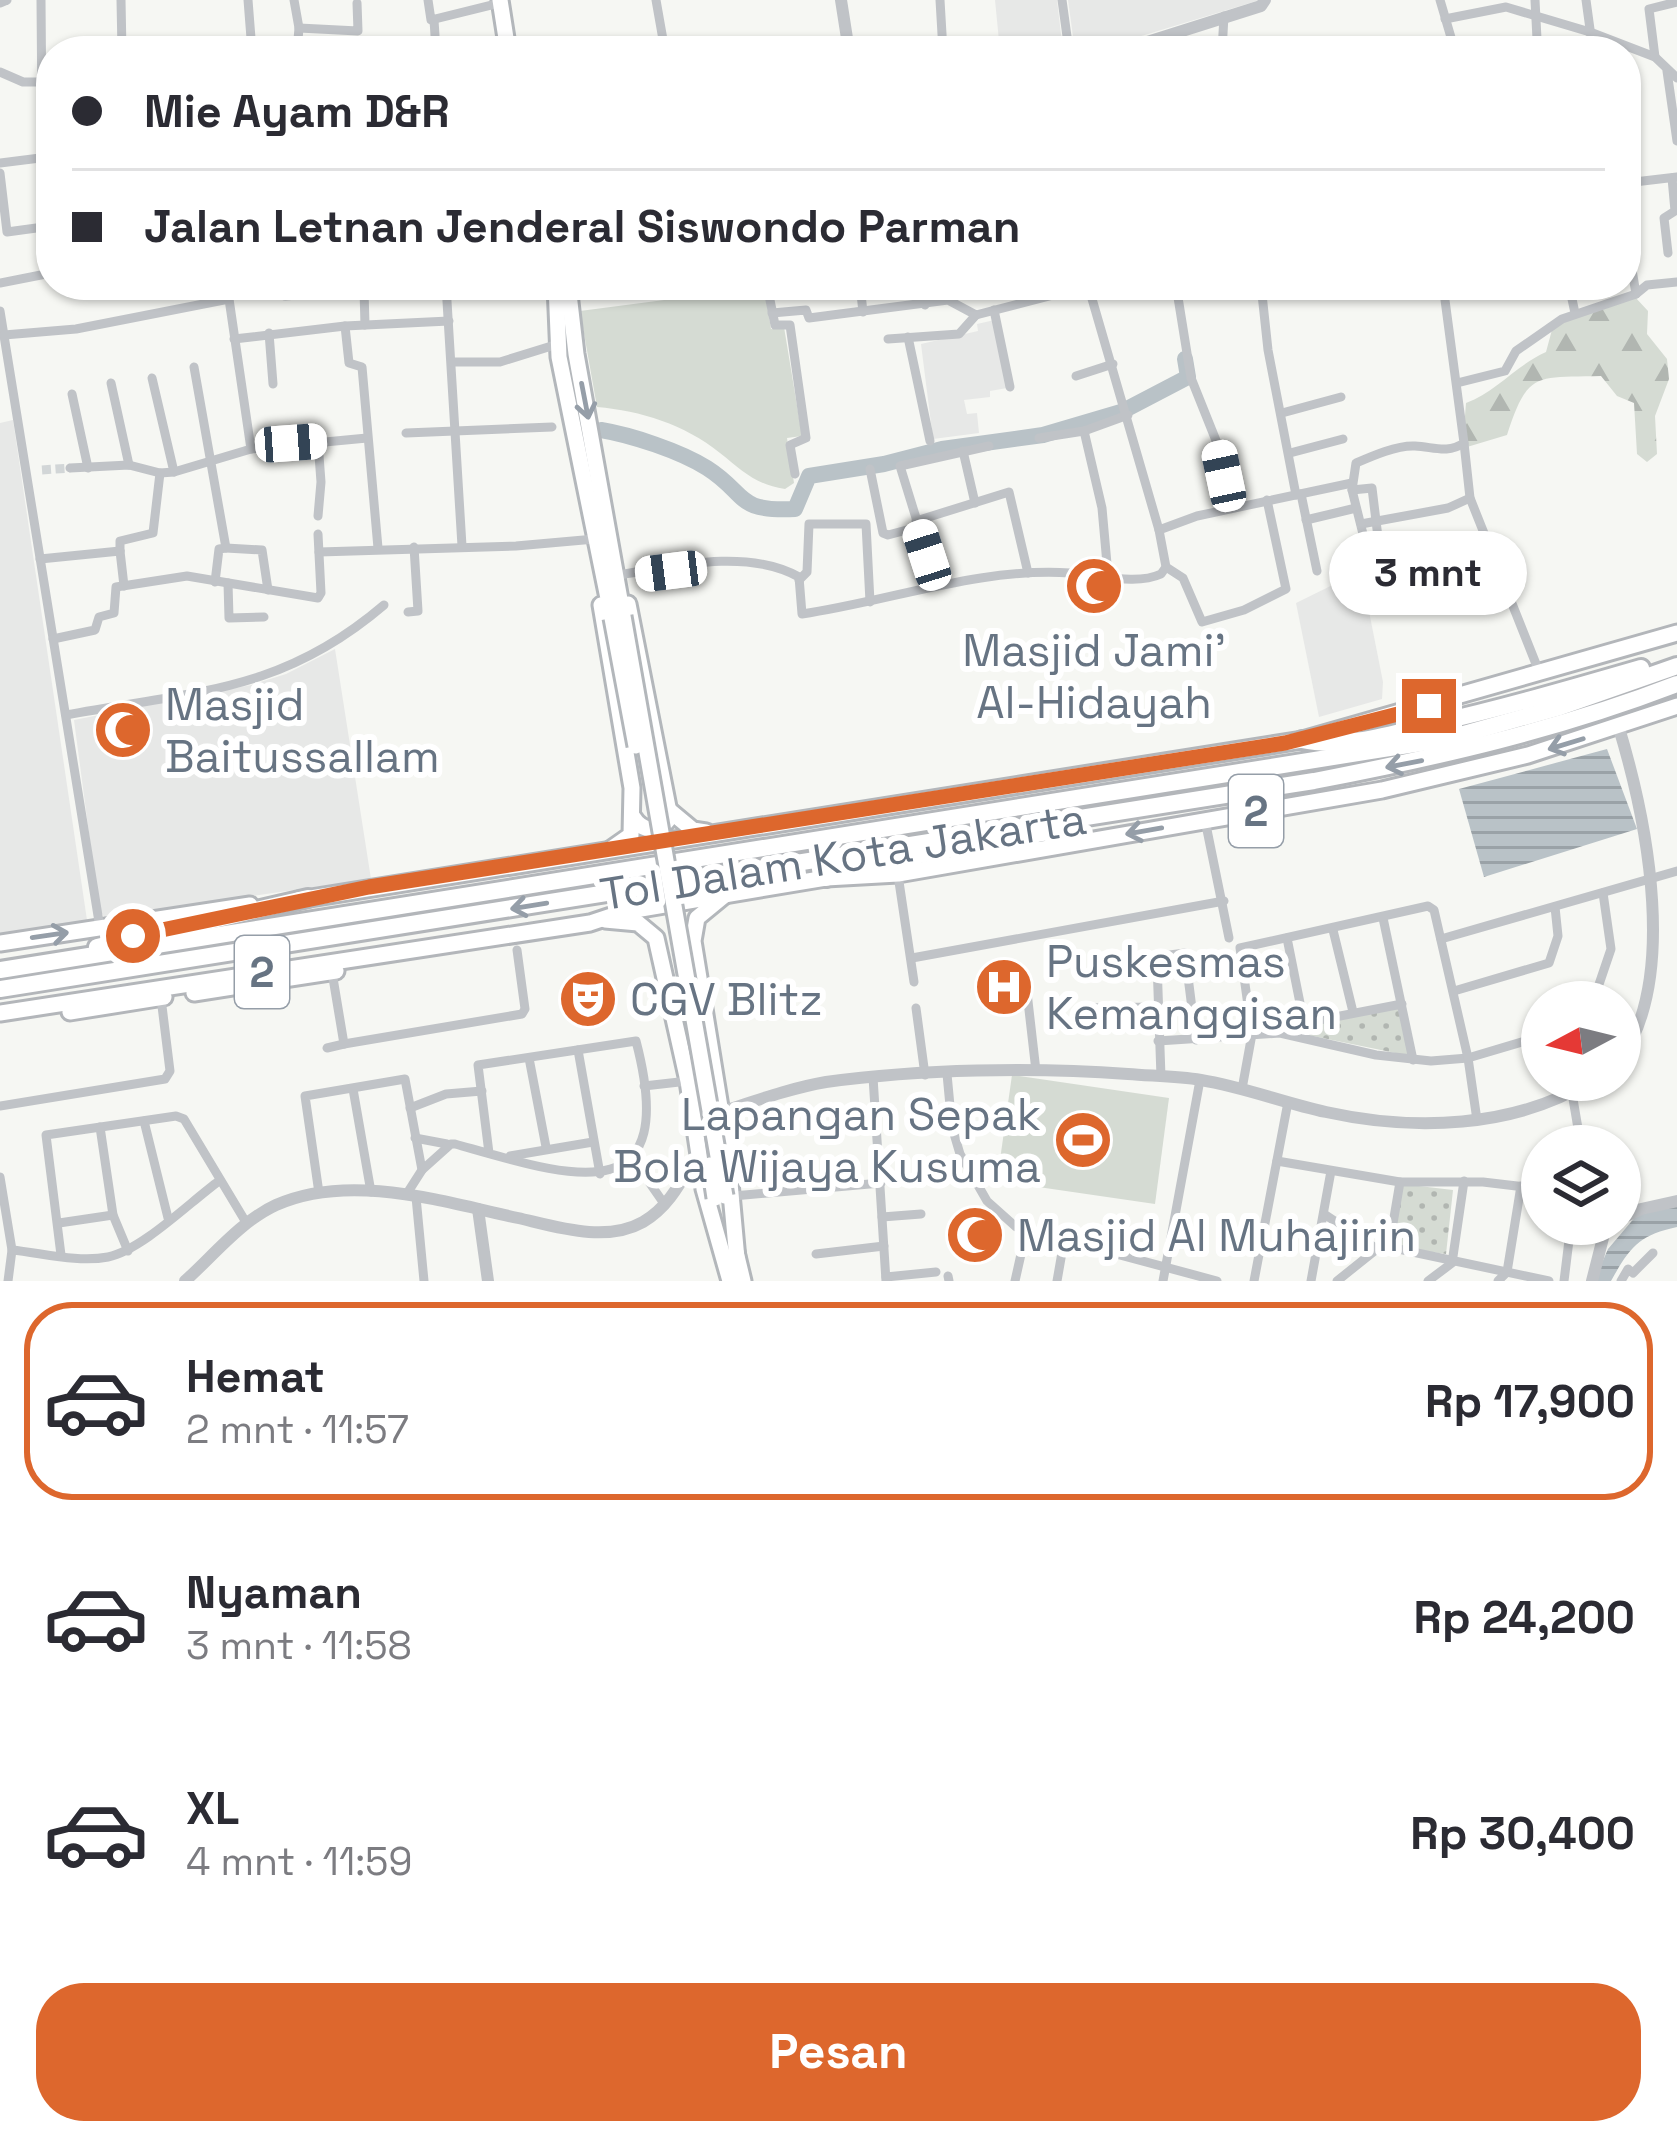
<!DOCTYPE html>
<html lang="id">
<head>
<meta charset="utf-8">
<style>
	:root { --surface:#fff; --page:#f2f2f3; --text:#2b2b33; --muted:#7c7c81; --line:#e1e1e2; --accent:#dd672d }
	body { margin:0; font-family:"Space Grotesk",sans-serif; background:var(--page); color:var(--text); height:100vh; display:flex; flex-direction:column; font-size:45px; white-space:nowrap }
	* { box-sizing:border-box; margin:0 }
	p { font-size:39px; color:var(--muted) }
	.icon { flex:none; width:66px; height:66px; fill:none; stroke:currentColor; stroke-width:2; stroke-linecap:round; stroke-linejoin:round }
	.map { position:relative; height:1281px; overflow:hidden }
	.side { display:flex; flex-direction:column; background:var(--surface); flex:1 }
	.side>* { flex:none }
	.guide { position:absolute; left:36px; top:36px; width:1605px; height:264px; border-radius:48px; box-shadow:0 3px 9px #0004; display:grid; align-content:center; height:264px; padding:0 36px; background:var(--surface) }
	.needle { width:78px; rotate:263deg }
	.fabs { position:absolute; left:1521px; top:981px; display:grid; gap:24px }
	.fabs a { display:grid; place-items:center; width:120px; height:120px; border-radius:50%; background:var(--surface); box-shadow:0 3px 9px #0004; font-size:60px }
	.end { position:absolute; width:54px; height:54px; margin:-27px; border:15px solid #dd672d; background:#fff; box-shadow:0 0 0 6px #fff }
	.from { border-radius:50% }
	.bubble { position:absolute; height:84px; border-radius:42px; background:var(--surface); box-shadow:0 3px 9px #0004; font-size:39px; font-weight:700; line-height:84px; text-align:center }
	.car { position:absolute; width:36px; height:72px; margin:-36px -18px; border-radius:15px; box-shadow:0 0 9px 3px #0007; background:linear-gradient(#fff 24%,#345 0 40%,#fff 0 76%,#345 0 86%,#fff 0) }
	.guide b { display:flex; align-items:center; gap:42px; height:114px; font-size:45px }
	.guide b+b { border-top:3px solid var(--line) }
	.guide i { width:30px; height:30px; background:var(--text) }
	ul { padding:21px 0 0; list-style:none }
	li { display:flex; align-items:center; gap:36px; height:198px; margin:0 24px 18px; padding:0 12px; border:6px solid transparent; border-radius:48px }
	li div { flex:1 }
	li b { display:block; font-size:45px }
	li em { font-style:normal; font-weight:700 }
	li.on { border-color:var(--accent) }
	li>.icon { width:108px; height:108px; stroke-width:1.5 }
	.action { display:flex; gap:24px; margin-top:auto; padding:24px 36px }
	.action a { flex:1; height:138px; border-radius:48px; background:var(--accent); color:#fff; font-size:48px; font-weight:700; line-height:138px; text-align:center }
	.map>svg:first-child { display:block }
	.built { fill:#e7e8e7 }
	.grass { fill:#d5dbd3 }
	.forest { fill:url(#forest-firs) }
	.park { fill:url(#park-dots) }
	.water { fill:url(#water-rules) }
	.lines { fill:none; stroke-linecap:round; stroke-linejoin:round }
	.river { stroke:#b9c2c7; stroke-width:16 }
	.minor-tunnel { stroke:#d2d6d7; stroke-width:9; stroke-dasharray:9 4.5; stroke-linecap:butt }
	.primary-casing { stroke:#b3b7bb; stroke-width:21 }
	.trunk-casing { stroke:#b3b6ba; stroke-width:21 }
	.motorway-casing { stroke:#b3b6ba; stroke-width:22 }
	.minor { stroke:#c0c3c7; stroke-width:9 }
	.tertiary { stroke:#c0c3c7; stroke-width:12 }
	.primary { stroke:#fff; stroke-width:15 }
	.trunk { stroke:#fff; stroke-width:15 }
	.motorway { stroke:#fff; stroke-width:16 }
	.primary-bridge-casing { stroke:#b3b7bb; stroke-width:21; stroke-linecap:butt }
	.primary-bridge { stroke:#fff; stroke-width:15 }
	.oneway { stroke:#959ea8 }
	.route { stroke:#dd672d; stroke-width:15 }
	.labels { text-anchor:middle; stroke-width:12; stroke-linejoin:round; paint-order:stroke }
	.shield { fill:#fff; stroke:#959ea8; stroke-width:3 }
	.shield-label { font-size:42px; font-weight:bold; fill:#677483 }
	.poi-label { font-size:45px; fill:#677483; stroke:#fff; text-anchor:start }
	.street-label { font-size:45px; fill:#677483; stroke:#fff }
</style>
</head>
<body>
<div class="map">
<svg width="1677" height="1281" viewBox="0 0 1677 1281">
	<defs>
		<pattern id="forest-firs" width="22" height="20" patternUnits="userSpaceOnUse" patternTransform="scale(3)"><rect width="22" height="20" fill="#d5dbd3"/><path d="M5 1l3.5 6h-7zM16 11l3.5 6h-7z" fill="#b1b6b1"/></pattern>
		<pattern id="park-dots" width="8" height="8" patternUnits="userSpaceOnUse" patternTransform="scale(3)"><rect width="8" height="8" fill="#d5dbd3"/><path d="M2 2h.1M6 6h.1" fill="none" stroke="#b1b6b1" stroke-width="1.8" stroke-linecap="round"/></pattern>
		<pattern id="water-rules" width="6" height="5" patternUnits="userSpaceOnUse" patternTransform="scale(3)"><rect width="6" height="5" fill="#b9c2c7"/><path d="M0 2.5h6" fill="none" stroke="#9aa2a7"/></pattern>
	</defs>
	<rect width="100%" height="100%" fill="#f6f7f3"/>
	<!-- built -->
	<g class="built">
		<polygon points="995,0 1057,0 1063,51 1000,51"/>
		<polygon points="1068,0 1260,0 1092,51 1075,51"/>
		<polygon points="999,319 1013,387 990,391 990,397 964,400 967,414 977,413 979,433 933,439 921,344 978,331 977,324"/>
		<polygon points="13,420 88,927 0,940 0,423"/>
		<polygon points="1361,571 1383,682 1382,699 1319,717 1296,603"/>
		<polygon points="335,649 371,879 190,905 116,925 108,923 99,909 74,720 251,685 286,674"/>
	</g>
	<!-- grass -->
	<g class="grass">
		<path d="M739,285H764L771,329L784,327L802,436L787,438L794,483L785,489C754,484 743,471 720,453C684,424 641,411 597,407L580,311L710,294L711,288Z"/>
		<polygon points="1012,1075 1169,1098 1155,1204 997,1181"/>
	</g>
	<!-- forest -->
	<path class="forest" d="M1635,297L1648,311L1647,334L1667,359L1669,379L1655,416L1657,454L1647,462L1637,454L1634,403L1617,396L1601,376C1536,378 1528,370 1507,435L1467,447L1463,441L1466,403C1496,392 1515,366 1546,352L1553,326Z"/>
	<!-- park -->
	<g class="park">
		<polygon points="1400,1005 1410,1056 1303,1034 1306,1023"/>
		<polygon points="1402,1184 1453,1190 1446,1254 1394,1247"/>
	</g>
	<!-- water -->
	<g class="water">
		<polygon points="1607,749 1637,829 1484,877 1459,789"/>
		<path d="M1677,1203V1227C1639,1235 1630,1247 1611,1281H1594L1608,1249L1642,1209Z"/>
	</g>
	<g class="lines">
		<!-- river -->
		<path class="river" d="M601,430C631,435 680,451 707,468C748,494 734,512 795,509L809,476L884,464L942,449L1043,435L1121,412L1188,377L1185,359"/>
		<!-- minor-tunnel -->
		<polyline class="minor-tunnel" points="42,470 70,468"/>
		<!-- primary casing -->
		<g class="primary-casing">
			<g id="primary">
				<polyline points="500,0 508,51"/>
				<polyline points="556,285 559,357 612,618"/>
				<polyline points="568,285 576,354 623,616"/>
				<path d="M628,604L670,817C660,833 643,833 633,817"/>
				<polyline points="601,605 632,788 631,835 611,849"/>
				<polyline points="669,810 693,830 706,832"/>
				<polyline points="725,895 697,918 693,941 727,1150 737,1259"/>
				<polyline points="605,920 638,923 656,938 688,1081 704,1189 730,1281"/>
				<polyline points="736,1252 743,1281"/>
			</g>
		</g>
		<!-- trunk casing -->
		<g class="trunk-casing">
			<g id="trunk">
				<polyline points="298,900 1302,740 1677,633"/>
				<polyline points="0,943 250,905"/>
				<polyline points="194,993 336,971"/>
				<polyline points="70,1012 164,997"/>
				<polyline points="0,1013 590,923 623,912 826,878 898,874 1382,790 1528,755 1677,706"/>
			</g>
		</g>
		<!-- motorway casing -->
		<g class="motorway-casing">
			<g id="motorway">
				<path d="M1302,740C1344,749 1391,734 1432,724C1503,708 1572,688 1641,668"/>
				<polyline points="826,878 865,865 1054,831"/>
				<polyline points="97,947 308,898"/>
				<polyline points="0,970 1446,739 1560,707 1677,666"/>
				<path d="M0,989L1314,781C1439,757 1558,730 1677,684"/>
			</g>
		</g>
		<!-- minor -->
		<g class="minor">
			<polyline points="41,0 42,122 51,165"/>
			<polyline points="121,0 122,51"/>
			<polyline points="248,0 252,51"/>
			<polyline points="294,0 299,28 297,51"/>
			<polyline points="428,0 431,20 500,3"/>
			<polyline points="656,0 665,51"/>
			<polyline points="940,0 943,51"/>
			<polyline points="1062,0 1069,51"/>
			<polyline points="1440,0 1455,51"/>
			<polyline points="1586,0 1593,51"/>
			<polyline points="0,3 7,0"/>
			<polyline points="1445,19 1506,7 1590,32 1655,57 1677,78"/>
			<polyline points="434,20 436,51"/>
			<polyline points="299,28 358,31 357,3"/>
			<polyline points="1222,51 1224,16"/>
			<polyline points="1529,51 1537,39 1535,0"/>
			<polyline points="1655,57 1649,9 1677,2"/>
			<polyline points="1667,71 1677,141"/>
			<polyline points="0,72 23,82 41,82"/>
			<polyline points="0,163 48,157"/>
			<polyline points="0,173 7,232 51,226"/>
			<polyline points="1626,183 1677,177"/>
			<polyline points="1626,233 1636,294"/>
			<polyline points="1668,253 1664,218 1675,211 1672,178"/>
			<polyline points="0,283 51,273"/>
			<polyline points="238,285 229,299 251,449"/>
			<polyline points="277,285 285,296 364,290 365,325"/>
			<polyline points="446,285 462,546"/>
			<polyline points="767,285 775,325 790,325 806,438 790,445 795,474"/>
			<polyline points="860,285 863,312"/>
			<polyline points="921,285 925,305"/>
			<polyline points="1176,285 1191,378 1217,443 1231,508"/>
			<polyline points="1261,285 1268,350 1296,495"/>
			<polyline points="1569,285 1575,313"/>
			<polyline points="994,310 1010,387"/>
			<polyline points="0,311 100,928"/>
			<polyline points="772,313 806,310 809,318 948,300 976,315 1088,286"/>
			<polyline points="345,326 349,363 362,367 378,548"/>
			<polyline points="269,333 273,384"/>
			<polyline points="4,335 76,329 229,299"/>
			<polyline points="908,337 930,441"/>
			<polyline points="234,339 345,326 449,321"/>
			<polyline points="888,339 959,334 976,315"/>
			<polyline points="452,362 500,362 558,344"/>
			<polyline points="194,367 226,548 219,549 215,582"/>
			<polyline points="1076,376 1113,364"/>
			<polyline points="152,378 174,472"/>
			<polyline points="111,383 129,465"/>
			<polyline points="1457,383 1505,371 1516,351 1562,319 1636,294 1647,285 1677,282"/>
			<polyline points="72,394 88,468"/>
			<polyline points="1282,413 1341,397"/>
			<polyline points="1084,431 1102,508 1108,575"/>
			<polyline points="406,433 552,427"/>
			<polyline points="1039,438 1084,431 1128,415"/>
			<polyline points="1464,443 1470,498 1540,674"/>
			<polyline points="963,451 975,503"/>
			<polyline points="1290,453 1343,439"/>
			<polyline points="70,468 129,465 160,473 174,472 251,449 367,438"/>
			<polyline points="870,469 883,533 888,535 918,527"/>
			<polyline points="1352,490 1372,488 1381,562"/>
			<polyline points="1301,494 1317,571"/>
			<polyline points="318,516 321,482 318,442"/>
			<polyline points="1306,520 1356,508"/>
			<polyline points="916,521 1009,492 1028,573"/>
			<polyline points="1361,524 1448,508 1470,498"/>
			<polyline points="1159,530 1197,516 1352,483"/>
			<path d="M1365,542L1352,490L1356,463C1372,456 1397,445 1415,446C1434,447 1447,454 1464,443L1443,285"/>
			<polyline points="226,548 262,550 268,590"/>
			<polyline points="120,551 120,541 153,533 160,473"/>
			<polyline points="120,551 124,586"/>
			<polyline points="319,552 516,546 595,539"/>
			<polyline points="40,559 120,551"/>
			<polyline points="1166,567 1183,578 1202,622 1244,610 1286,589 1267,500"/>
			<path d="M619,575C674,566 747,548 799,577L802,614C890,601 980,567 1070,573C1098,574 1135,586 1161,574L1166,567L1159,530L1088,285"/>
			<polyline points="799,580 807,572 809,524 866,524 870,602"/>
			<polyline points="228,583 229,618 264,617"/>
			<polyline points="937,586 900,466 989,446"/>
			<polyline points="408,612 418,611 414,547"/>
			<polyline points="53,639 95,630 99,617 114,613 116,587 187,576 318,598 321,593 318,534"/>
			<path d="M66,715C192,691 280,694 384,605"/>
			<polyline points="1205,820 1229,938"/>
			<polyline points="898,875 914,982"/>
			<polyline points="1383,918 1413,1060"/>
			<polyline points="1333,930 1353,1012"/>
			<polyline points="1287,938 1304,1023 1301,1036"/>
			<polyline points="1441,939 1677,871"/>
			<polyline points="912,958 1224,901"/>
			<polyline points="1025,975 1036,1071"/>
			<polyline points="1454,991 1549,963 1558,936 1555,907"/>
			<polyline points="1593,1002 1611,949 1603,893"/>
			<polyline points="916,1008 925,1075"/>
			<polyline points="1082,1008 1157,1007"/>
			<polyline points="1304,1023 1402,1004"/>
			<polyline points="1158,1041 1280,1033 1376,1055 1431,1061 1468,1058 1542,1036"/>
			<polyline points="344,1044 522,1014 525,1009 517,950"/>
			<polyline points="327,1048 344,1044 332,972"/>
			<polyline points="578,1050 600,1174"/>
			<polyline points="529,1058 546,1147"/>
			<polyline points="947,1074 952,1127 960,1154 987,1201 1016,1227 1217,1281"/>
			<polyline points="873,1077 886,1281"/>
			<polyline points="1161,1077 1157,962 1162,956 1185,953 1196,1040"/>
			<polyline points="644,1086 688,1081"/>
			<polyline points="353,1089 371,1192"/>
			<polyline points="1242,1089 1252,1034 1240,948 1428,906 1434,910 1468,1058 1477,1120"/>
			<polyline points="1572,1093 1581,1146"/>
			<polyline points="0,1106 165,1079 170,1071 161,998"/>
			<polyline points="410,1108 446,1094 482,1091"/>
			<polyline points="144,1121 168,1218"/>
			<polyline points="100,1127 113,1215 128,1251"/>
			<polyline points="415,1138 447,1144"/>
			<polyline points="510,1156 593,1142"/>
			<polyline points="633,1159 665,1205"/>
			<polyline points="1277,1161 1400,1182 1483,1182 1542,1189"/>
			<polyline points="0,1177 12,1250 8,1281"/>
			<polyline points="319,1193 305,1096 405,1079 422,1170"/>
			<path d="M406,1195L422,1170L451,1144H455C568,1176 682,1217 636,1041L478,1065L489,1153"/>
			<polyline points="733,1196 881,1183"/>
			<polyline points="416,1197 424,1281"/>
			<polyline points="1324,1214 1377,1249 1389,1247 1549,1281"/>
			<polyline points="882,1217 921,1214"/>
			<polyline points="59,1223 113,1215"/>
			<polyline points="1389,1247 1400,1182"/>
			<path d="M12,1250C42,1253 78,1263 108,1257C142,1250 190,1202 219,1181"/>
			<polyline points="816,1254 884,1246"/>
			<polyline points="61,1255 46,1135 176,1116 184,1119 247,1224"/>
			<polyline points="948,1276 949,1281"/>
			<polyline points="886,1277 936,1272"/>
			<polyline points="1015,1281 1026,1232"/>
			<polyline points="1057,1281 1064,1241"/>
			<polyline points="1163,1281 1200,1080"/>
			<polyline points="1254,1281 1288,1102"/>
			<polyline points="1311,1281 1331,1171"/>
			<polyline points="1337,1281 1377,1249"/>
			<polyline points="1428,1281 1452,1263 1464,1181"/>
			<polyline points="1498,1281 1507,1272 1521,1186"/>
			<polyline points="1564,1281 1571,1224"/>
			<polyline points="1621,1281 1628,1269 1633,1273 1653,1253"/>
		</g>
		<!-- tertiary -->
		<g class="tertiary">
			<polyline points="841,0 849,51"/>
			<polyline points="1119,51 1261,6 1265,0"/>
			<path d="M1619,728C1649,828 1677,980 1620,1060"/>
			<path d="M721,1112C755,1101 791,1088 826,1082C920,1069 1034,1067 1128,1074C1152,1076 1177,1076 1201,1080C1244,1087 1284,1103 1326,1112C1412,1131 1515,1129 1592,1080"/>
			<polyline points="478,1209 488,1281"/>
			<polyline points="1620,1219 1641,1209 1677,1201"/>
			<path d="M185,1281C213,1256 241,1221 276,1205C350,1172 444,1202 518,1218C557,1227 606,1243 643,1222C671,1206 683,1177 699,1151"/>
			<polyline points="1592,1281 1604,1234 1614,1224"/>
		</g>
		<!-- primary -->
		<use href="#primary" class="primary"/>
		<!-- trunk -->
		<use href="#trunk" class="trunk"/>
		<!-- motorway -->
		<use href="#motorway" class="motorway"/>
		<!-- primary-bridge casing -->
		<g class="primary-bridge-casing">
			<g id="primary-bridge">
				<polyline points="623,616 725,1196"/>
				<polyline points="612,618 636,746"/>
				<polyline points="710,1165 715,1198"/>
			</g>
		</g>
		<!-- primary-bridge -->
		<use href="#primary-bridge" class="primary-bridge"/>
	</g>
	<!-- one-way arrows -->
	<defs><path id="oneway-shaft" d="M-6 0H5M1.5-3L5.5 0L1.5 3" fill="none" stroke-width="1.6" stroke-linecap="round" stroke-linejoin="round" transform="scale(3)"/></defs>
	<g class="oneway">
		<use href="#oneway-shaft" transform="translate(585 401) rotate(79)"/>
		<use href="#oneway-shaft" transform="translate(1566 744) rotate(163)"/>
		<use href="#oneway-shaft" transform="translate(1404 764) rotate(169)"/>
		<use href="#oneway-shaft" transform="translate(1144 831) rotate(170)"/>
		<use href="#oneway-shaft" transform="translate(529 906) rotate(171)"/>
		<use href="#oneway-shaft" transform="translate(50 935) rotate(-8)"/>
	</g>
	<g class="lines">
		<!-- route -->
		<polyline class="route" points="133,936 369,887 1285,743 1429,706"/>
	</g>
	<!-- icons -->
	<defs>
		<g id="mosque-disc" transform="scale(3)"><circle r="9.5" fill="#dd672d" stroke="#fff"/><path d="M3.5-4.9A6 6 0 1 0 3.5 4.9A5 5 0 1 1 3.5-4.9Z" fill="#fff"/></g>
		<g id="hospital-disc" transform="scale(3)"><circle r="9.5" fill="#dd672d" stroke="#fff"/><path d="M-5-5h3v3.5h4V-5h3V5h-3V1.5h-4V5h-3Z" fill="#fff"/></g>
		<g id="theatre-disc" transform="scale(3)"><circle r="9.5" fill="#dd672d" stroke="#fff"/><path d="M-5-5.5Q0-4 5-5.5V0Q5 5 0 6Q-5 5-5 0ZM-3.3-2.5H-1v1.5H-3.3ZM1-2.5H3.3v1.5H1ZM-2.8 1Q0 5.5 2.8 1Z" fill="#fff"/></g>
		<g id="stadium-disc" transform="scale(3)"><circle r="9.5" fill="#dd672d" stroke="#fff"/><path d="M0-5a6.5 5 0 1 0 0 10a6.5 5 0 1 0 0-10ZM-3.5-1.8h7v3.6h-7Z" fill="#fff"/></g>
	</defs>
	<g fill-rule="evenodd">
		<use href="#mosque-disc" x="1094" y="586"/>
		<use href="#mosque-disc" x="123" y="730"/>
		<use href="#hospital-disc" x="1004" y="987"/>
		<use href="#theatre-disc" x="588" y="999"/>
		<use href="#stadium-disc" x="1083" y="1140"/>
		<use href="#mosque-disc" x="975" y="1235"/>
	</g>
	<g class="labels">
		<!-- shield labels -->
		<g class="shield">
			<rect x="1229" y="775" width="54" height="72" rx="9"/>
			<rect x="235" y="936" width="54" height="72" rx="9"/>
		</g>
		<g class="shield-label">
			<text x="1256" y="826">2</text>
			<text x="262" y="987">2</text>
		</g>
		<!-- poi labels -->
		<g class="poi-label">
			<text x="1094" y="666" text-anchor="middle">Masjid Jami'<tspan x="1094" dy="52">Al-Hidayah</tspan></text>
			<text x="165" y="720">Masjid<tspan x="165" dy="52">Baitussallam</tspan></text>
			<text x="1046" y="977">Puskesmas<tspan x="1046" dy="52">Kemanggisan</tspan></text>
			<text x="630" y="1015">CGV Blitz</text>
			<text x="1041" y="1130" text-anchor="end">Lapangan Sepak<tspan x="1041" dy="52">Bola Wijaya Kusuma</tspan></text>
			<text x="1017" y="1251">Masjid Al Muhajirin</text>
		</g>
		<!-- street labels -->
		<g class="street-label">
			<text transform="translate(843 856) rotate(-9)" y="16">Tol Dalam Kota Jakarta</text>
		</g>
	</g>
</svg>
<div class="fabs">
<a><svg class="needle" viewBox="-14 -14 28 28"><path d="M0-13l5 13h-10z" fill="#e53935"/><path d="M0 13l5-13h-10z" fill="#7c7c81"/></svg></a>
<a><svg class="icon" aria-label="layers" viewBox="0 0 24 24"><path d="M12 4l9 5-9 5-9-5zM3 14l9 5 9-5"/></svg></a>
</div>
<i class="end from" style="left:133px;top:936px"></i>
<i class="end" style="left:1429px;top:706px"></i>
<div class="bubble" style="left:1329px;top:531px;width:198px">3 mnt</div>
<i class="car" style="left:291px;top:443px;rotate:86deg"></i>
<i class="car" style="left:1224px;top:476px;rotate:348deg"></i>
<i class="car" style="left:927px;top:555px;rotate:342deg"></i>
<i class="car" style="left:671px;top:571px;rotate:263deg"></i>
<div class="guide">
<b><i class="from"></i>Mie Ayam D&amp;R</b>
<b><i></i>Jalan Letnan Jenderal Siswondo Parman</b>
</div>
</div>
<section class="side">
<ul>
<li class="on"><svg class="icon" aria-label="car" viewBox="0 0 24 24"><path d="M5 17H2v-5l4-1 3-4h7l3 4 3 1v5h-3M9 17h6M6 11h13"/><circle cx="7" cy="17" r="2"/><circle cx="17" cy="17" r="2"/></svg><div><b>Hemat</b><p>2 mnt · 11:57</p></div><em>Rp 17,900</em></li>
<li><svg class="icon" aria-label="car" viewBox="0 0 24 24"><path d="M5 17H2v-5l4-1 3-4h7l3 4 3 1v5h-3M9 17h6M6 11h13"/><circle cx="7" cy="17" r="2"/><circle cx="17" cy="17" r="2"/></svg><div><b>Nyaman</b><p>3 mnt · 11:58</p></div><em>Rp 24,200</em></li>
<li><svg class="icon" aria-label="car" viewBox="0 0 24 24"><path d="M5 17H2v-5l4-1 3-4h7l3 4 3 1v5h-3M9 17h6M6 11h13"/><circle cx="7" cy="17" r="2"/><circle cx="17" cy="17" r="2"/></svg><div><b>XL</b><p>4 mnt · 11:59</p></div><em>Rp 30,400</em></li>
</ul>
<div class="action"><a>Pesan</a></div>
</section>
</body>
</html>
